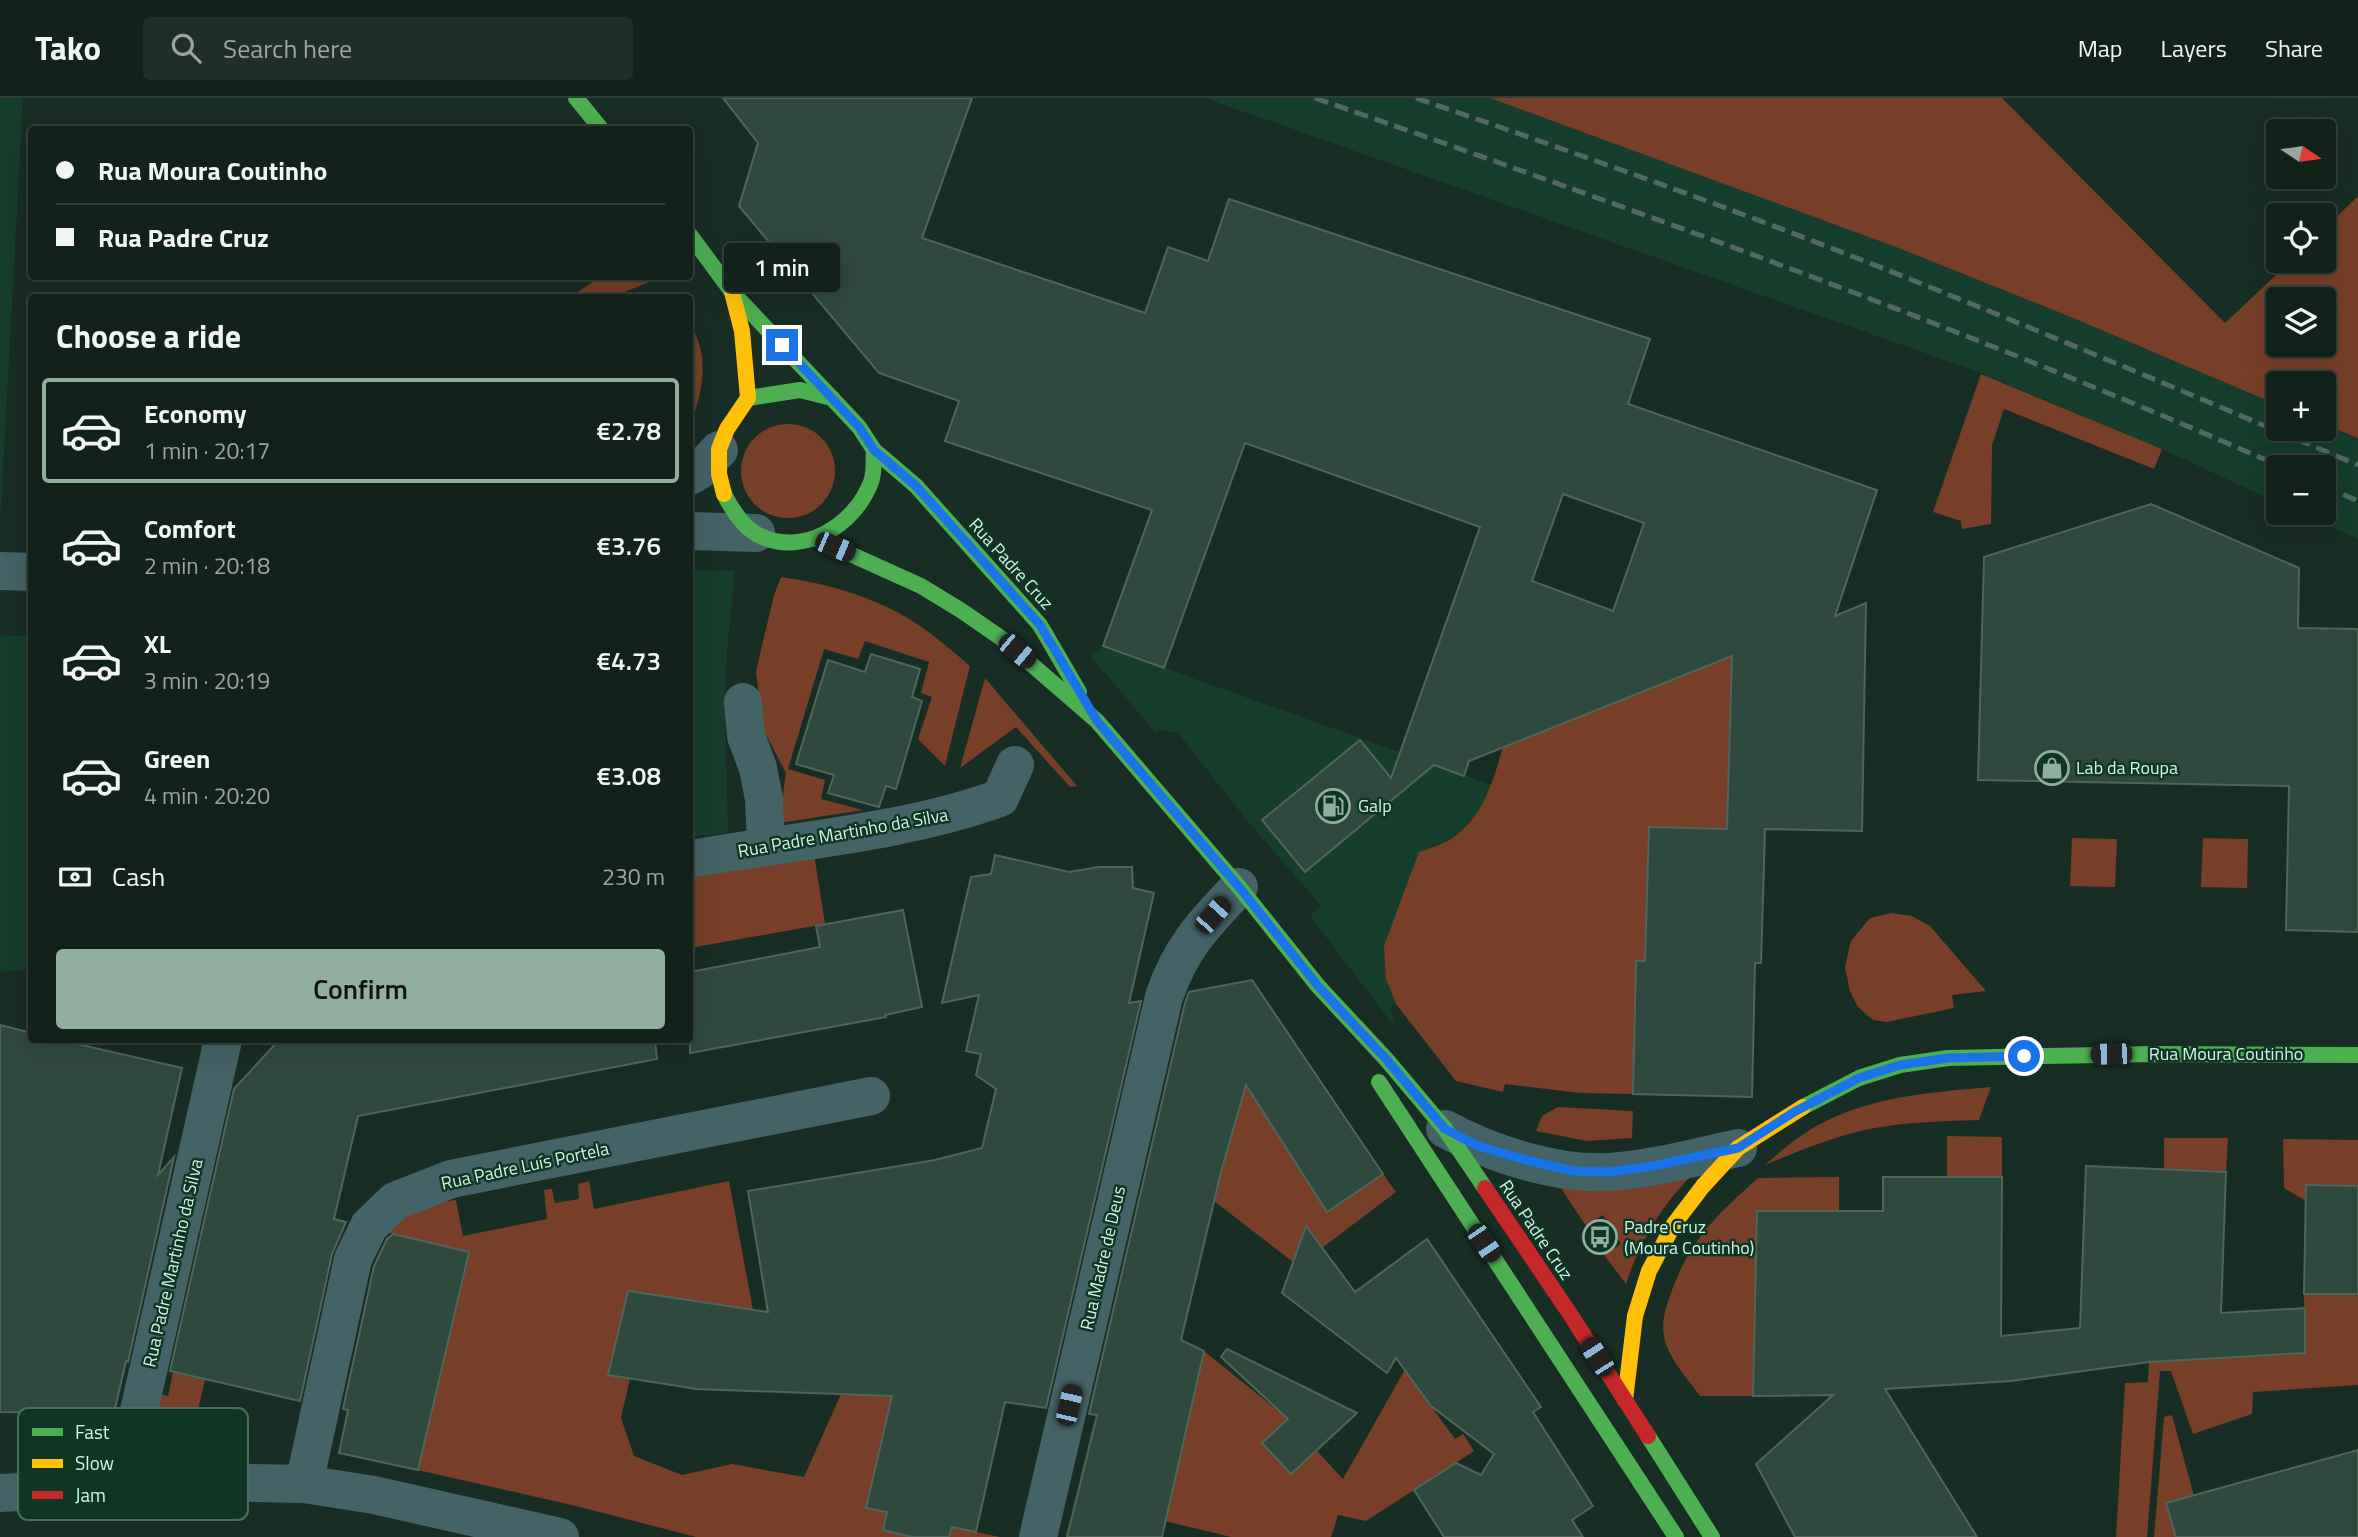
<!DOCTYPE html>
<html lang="en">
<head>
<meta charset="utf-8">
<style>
	:root { --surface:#12221b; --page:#1f2f28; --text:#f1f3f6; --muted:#9ca4a3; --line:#313f3a; --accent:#90af9f }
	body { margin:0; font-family:"Titillium Web",sans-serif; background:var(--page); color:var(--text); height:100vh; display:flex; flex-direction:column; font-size:26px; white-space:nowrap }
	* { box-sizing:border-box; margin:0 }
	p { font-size:23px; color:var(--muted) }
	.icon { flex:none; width:38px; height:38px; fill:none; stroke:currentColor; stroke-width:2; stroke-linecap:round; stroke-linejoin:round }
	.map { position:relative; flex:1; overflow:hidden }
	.details { position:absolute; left:28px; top:196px; width:665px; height:749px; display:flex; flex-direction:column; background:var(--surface); border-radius:7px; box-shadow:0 7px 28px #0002,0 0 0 2px var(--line) }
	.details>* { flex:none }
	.top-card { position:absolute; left:28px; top:28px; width:665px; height:154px; border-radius:7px; box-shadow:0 7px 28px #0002,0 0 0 2px var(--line); display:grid; align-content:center; height:154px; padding:0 28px; background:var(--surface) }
	.needle { width:46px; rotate:103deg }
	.controls { position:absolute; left:2266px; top:21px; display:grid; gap:14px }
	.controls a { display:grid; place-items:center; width:70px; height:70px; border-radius:7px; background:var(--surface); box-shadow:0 7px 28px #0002,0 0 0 2px var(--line); font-size:35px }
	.end { position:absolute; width:32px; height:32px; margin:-16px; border:9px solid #1a73e8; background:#fff; box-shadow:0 0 0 4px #fff }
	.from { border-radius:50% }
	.bubble { position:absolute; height:49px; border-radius:7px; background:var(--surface); box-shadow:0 7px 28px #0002,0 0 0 2px var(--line); font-size:23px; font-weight:600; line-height:49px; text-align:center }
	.car { position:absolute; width:21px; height:42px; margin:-21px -10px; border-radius:9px; box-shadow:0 0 5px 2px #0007; background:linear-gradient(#222 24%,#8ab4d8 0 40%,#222 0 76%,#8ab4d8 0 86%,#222 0) }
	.top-card b { display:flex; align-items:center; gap:24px; height:66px; font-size:26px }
	.top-card b+b { border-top:2px solid var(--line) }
	.top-card i { width:18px; height:18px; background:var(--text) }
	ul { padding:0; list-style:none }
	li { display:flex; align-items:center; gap:21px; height:105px; margin:0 14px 10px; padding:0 14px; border:4px solid transparent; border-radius:7px }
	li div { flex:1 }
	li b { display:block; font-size:26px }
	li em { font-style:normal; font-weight:600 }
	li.selected { border-color:var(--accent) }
	li>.icon { width:63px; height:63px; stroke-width:1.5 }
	h2 { padding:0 28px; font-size:32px; line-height:84px }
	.pay { display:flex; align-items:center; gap:18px; height:77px; padding:0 28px; font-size:26px }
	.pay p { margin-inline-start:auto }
	.button { display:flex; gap:14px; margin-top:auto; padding:14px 28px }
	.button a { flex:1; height:80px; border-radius:7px; background:var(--accent); color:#111; font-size:28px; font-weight:600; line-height:80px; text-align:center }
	header { display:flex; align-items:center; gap:42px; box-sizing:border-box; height:98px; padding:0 35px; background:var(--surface); border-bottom:2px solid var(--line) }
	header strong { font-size:33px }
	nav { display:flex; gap:38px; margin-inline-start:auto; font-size:24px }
	.search { width:490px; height:63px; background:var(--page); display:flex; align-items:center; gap:18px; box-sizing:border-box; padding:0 24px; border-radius:7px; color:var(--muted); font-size:26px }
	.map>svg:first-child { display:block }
	.built { fill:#153e2c }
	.green { fill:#773f27; fill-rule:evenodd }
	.building { fill:#2f483d; stroke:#4e665a; stroke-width:2; fill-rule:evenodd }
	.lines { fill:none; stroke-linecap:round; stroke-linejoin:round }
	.street { stroke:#446366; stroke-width:38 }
	.fast { stroke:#4caf50; stroke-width:16 }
	.slow { stroke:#ffc107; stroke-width:16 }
	.jam { stroke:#c62828; stroke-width:16 }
	.rail { stroke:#516866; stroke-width:5; stroke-dasharray:14 7; stroke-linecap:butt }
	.route { stroke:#1a73e8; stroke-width:9 }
	.labels { text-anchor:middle; stroke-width:5; stroke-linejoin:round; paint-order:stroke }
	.street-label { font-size:18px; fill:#d1f5e1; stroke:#0f3625 }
	.poi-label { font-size:18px; fill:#d1f5e1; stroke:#0f3625; text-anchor:start }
	.key { fill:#0f3625; stroke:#496f5d; stroke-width:2 }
	.key-label { font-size:19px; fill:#d1f5e1 }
</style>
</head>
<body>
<header>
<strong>Tako</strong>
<div class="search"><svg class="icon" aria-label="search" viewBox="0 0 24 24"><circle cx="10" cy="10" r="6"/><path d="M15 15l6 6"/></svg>Search here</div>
<nav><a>Map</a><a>Layers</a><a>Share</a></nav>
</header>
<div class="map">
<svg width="2358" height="1439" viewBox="0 0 2358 1439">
	<rect width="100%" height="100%" fill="#182d24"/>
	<!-- built -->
	<g class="built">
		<polygon points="0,0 23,0 1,412 0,412"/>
		<polygon points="1205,0 1490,0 1896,149 2066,217 2278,307 2278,331 2324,331 2324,326 2358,340 2358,441 2301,415 2324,415 2324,369 2278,369 2278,405 2162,351 1981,275"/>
		<polygon points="690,472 735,473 727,553 725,611 728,735 690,739"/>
		<polygon points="0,537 32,539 31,871 0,874"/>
		<polygon points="1103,548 1492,687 1478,716 1453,740 1419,754 1386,881 1396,906 1391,910 1395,929 1310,818 1321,808 1245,720 1178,635 1158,632 1157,636 1090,558"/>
	</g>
	<!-- green -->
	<g class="green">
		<path d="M1490,0H2002L2225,225L2291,163H2324V131L2358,98V340L2324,326V285H2278V307L2066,217L1896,149ZM2278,201H2324V247H2278Z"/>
		<polygon points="654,178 657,181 612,199 570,199 600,179"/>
		<path d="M690,227C710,255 703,297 690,326Z"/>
		<polygon points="1981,276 2162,351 2154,371 2004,311 1992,347 1991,426 1962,431 1961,423 1933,414"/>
		<circle cx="788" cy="373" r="47"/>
		<path d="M781,479C831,486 882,501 923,530C940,542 955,555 970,568L945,668L918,641L932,599L921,595L929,564L865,543L858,561L824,551L788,671L825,682L821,701L863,712L779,725L786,675L763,631L756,573L774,497Z"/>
		<path d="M1733,558L1727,731L1649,729L1645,863H1636L1633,996L1580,995L1505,986L1503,994L1456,983L1396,906L1386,881L1384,848L1419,754C1430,750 1444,746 1454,739C1484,717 1493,683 1503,649Z"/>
		<polygon points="985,580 1077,688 1070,689 1016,629 960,670"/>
		<polygon points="2072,740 2117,741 2115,789 2070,788"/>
		<polygon points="2203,740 2248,741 2247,790 2201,789"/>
		<polygon points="814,756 825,826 690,850 690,780"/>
		<polygon points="1891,815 1912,818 1930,828 1986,893 1952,897 1954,910 1887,924 1873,922 1858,909 1850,893 1845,869 1851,843 1870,820"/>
		<polygon points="1243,981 1326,1113 1383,1076 1396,1094 1322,1150 1305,1129 1293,1164 1214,1103"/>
		<path d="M1991,989L1979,1022C1944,1023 1909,1024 1875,1030C1837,1037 1801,1052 1765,1067C1783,1051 1801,1036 1822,1025C1874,998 1934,994 1991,989Z"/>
		<polygon points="1558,1009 1633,1013 1632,1040 1587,1043 1536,1033 1542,1018"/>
		<polygon points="1947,1038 2002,1039 2002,1079 1947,1079"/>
		<polygon points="2164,1040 2228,1040 2226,1073 2164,1071"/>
		<polygon points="2283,1041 2358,1042 2358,1088 2306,1087 2306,1103 2284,1090"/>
		<path d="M1698,1071C1664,1104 1641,1140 1626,1186L1604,1157L1621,1146L1603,1117L1586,1128L1559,1087Z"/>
		<path d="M1839,1079V1112L1757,1113L1753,1298H1700C1688,1281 1667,1259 1664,1238C1661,1224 1666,1208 1671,1195C1691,1140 1716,1118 1758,1080Z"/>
		<path d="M589,1083L594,1111L729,1083L753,1212L628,1194L608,1276L630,1280L621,1320L634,1358L682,1377L732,1366L804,1379L841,1296L898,1272L867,1410L887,1414L883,1432L912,1439H696L576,1408L418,1372L469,1155L389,1135C408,1106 424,1106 456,1102L463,1138L547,1121L544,1092L552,1091L555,1105L579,1101L578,1086Z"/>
		<polygon points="2304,1196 2358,1196 2358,1287 2253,1294 2252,1316 2193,1336 2171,1273 2160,1273 2147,1439 2116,1439 2125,1285 2148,1284 2149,1264 2305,1254"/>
		<polygon points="1204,1253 1288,1321 1263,1345 1291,1376 1317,1353 1343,1381 1411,1261 1420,1293 1455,1341 1463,1336 1474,1353 1366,1423 1338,1417 1331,1439 1231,1439 1165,1423"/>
		<path d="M173,1274L205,1282L195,1325C180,1338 162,1337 150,1321L153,1295L168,1298Z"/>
		<polygon points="2172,1317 2194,1398 2166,1405 2176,1439 2154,1439 2164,1319"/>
		<polygon points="952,1429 1000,1439 949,1439"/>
	</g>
	<!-- building -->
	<g class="building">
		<path d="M723,0H972L922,140L1145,215L1168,149L1208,163L1229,101L1650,241L1628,306L1877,392L1835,518L1866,505L1862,733L1765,731L1761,865H1755L1752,999L1633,996L1636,863H1645L1649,729L1727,731L1732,558L1469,663L1464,678L1434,667L1305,774L1262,722L1360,642L1391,680L1480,429L1245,345L1164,570L1103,548L1152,412L945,343L959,303L879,275L739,108L758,45ZM1563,396L1644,425L1613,513L1532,483Z"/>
		<polygon points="2151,406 2299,470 2298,530 2358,531 2358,834 2286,832 2289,688 1978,682 1984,459"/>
		<polygon points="871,556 920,571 912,599 922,603 896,691 886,688 879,709 828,695 834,677 796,666 828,562 865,574"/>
		<polygon points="995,757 1069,774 1099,769 1132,769 1133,790 1154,795 1129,905 1141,903 1046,1310 1005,1304 976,1434 952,1429 949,1439 912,1439 883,1432 887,1414 866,1410 892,1298 697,1291 608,1277 628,1193 768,1214 748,1093 935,1062 982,1050 996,991 976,977 981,956 966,953 979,897 942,905 971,779 991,776"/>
		<polygon points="903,812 922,909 885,917 886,919 690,955 690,874 820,849 816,828"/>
		<polygon points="1252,882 1383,1076 1327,1114 1246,987 1221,1074 1181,1242 1204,1253 1162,1439 1067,1439 1097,1317 1089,1316 1185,905 1189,894"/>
		<polygon points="0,927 32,935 32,942 60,942 182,970 158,1077 174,1059 128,1264 126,1263 114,1315 0,1314"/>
		<polygon points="279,942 655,942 657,961 358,1018 334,1121 346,1124 332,1156 300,1303 170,1273 234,991"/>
		<polygon points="2086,1068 2226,1074 2221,1215 2305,1210 2305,1255 2149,1264 2011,1283 1885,1291 1977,1439 1795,1439 1756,1366 1833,1297 1753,1298 1757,1113 1883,1113 1883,1079 2002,1079 2001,1238 2080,1230"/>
		<polygon points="2306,1087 2358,1088 2358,1196 2304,1196"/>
		<polygon points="1306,1128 1355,1194 1427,1141 1541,1309 1533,1314 1593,1408 1572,1422 1583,1439 1444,1439 1414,1392 1456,1365 1481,1377 1494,1356 1431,1308 1396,1260 1387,1275 1282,1195"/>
		<polygon points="393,1136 469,1154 418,1372 339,1355 348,1312 343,1311 374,1168 387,1141"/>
		<polygon points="1227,1251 1357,1315 1291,1376 1262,1345 1288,1321 1221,1259"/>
		<polygon points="2358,1352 2358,1439 2176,1439 2166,1405"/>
	</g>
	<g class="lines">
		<!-- street -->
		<g class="street">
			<polyline points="690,378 700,372 719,352"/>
			<polyline points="690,433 756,435"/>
			<polyline points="0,473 32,474"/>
			<polyline points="743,604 746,638 758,670 764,701 766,747"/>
			<path d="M690,761C792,743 903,735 1000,700L1015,667"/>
			<path d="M1445,1031C1492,1056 1556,1077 1610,1074C1653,1071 1696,1059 1738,1050"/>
			<polyline points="304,1386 353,1161 369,1128 395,1103 451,1081 871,998"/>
			<polyline points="122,1388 223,942"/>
			<polyline points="0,1395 205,1384 304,1386 374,1397 560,1439"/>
			<path d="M1038,1439L1164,899C1180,850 1204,826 1239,789"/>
		</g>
		<!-- fast -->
		<g class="fast">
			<polyline points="576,0 602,32"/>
			<polyline points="690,137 732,194 859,329 874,352 916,388 1040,527 1079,594"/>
			<polyline points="748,300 800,292 832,300"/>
			<path d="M724,396C732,412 742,428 758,437C803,460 855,427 871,384C875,374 873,362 874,352"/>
			<polyline points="817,441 921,488 962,513 1001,540 1097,623 1239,789 1318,888 1386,961 1445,1031 1485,1090"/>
			<polyline points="1379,984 1676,1439"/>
			<polyline points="1803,1009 1859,980 1900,967 1948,960 2153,956 2358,957"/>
			<polyline points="1648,1338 1712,1439"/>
		</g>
		<!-- slow -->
		<g class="slow">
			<polyline points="724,396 719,376 719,351 727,331 748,300 742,233 732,194"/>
			<polyline points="1625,1302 1635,1218 1649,1173 1674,1126 1703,1088 1738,1050 1803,1009"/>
		</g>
		<!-- jam -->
		<polyline class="jam" points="1485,1090 1570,1216 1648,1338"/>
		<!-- rail -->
		<g class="rail">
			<path d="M1315,0C1641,114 1966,230 2282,369"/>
			<path d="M1416,0C1561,50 1706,101 1849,157C2020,224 2189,296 2358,367"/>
			<polyline points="2324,388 2358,403"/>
		</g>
	</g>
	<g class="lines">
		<!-- route -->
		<polyline class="route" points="782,247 859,329 874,352 916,388 1040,527 1097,623 1239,789 1318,888 1386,961 1445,1031 1478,1048 1530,1063 1574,1073 1610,1074 1653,1068 1738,1050 1794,1014 1859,980 1900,967 1948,960 2024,958"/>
	</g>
	<!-- icons -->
	<defs>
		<g id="shop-ring" transform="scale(1.75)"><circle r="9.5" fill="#0f3625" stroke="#90af9f" stroke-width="1.5"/><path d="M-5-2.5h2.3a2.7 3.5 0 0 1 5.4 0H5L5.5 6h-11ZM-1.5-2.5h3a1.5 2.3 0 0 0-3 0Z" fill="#90af9f"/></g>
		<g id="fuel-ring" transform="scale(1.75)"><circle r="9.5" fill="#0f3625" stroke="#90af9f" stroke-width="1.5"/><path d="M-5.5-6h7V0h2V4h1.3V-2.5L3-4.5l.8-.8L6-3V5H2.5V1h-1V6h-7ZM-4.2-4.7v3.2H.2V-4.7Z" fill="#90af9f"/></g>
		<g id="bus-ring" transform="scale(1.75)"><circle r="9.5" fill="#0f3625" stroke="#90af9f" stroke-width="1.5"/><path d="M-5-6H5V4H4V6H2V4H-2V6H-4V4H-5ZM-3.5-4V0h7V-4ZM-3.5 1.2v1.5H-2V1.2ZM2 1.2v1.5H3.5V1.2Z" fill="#90af9f"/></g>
	</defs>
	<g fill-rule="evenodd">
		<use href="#shop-ring" x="2052" y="670"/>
		<use href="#fuel-ring" x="1333" y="708"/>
		<use href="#bus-ring" x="1600" y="1139"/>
	</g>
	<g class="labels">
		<!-- street labels -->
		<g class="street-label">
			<text transform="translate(1011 466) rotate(48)" y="6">Rua Padre Cruz</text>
			<text transform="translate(843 735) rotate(-10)" y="6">Rua Padre Martinho da Silva</text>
			<text x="2226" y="962">Rua Moura Coutinho</text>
			<text transform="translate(525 1068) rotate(-12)" y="6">Rua Padre Luís Portela</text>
			<text transform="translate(1536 1132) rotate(56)" y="6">Rua Padre Cruz</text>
			<text transform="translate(1103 1160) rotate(-77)" y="6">Rua Madre de Deus</text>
			<text transform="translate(173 1165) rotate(-77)" y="6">Rua Padre Martinho da Silva</text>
		</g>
		<!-- poi labels -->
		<g class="poi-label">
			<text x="2076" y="676">Lab da Roupa</text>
			<text x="1358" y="714">Galp</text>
			<text x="1624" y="1135">Padre Cruz<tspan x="1624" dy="21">(Moura Coutinho)</tspan></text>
		</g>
	</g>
	<!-- legend -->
	<rect x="18" y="1310" width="230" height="112" rx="10" class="key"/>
	<rect x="32" y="1330" width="31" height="8" fill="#4caf50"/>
	<rect x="32" y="1361" width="31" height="9" fill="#ffc107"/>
	<rect x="32" y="1393" width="31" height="8" fill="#c62828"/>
	<g class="key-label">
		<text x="75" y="1341">Fast</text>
		<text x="75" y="1372">Slow</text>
		<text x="75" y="1404">Jam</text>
	</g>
</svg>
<div class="controls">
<a><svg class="needle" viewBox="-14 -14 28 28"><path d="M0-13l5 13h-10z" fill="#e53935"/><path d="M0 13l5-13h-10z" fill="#9ca4a3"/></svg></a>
<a><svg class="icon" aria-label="locate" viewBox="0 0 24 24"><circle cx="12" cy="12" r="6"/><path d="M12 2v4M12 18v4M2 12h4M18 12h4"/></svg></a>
<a><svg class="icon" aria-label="layers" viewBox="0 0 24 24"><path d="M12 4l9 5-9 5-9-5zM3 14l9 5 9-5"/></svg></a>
<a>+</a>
<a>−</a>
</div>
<i class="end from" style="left:2024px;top:958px"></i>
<i class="end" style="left:782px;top:247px"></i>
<div class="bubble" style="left:724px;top:145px;width:116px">1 min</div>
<i class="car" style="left:835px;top:449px;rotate:113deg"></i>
<i class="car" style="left:1017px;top:553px;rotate:130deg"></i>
<i class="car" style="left:1213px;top:817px;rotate:42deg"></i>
<i class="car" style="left:2111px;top:956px;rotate:269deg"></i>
<i class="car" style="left:1484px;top:1145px;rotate:146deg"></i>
<i class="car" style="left:1597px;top:1259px;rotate:327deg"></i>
<i class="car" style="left:1069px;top:1307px;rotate:13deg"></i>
<div class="top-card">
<b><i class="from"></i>Rua Moura Coutinho</b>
<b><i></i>Rua Padre Cruz</b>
</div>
<section class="details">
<h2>Choose a ride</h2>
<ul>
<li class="selected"><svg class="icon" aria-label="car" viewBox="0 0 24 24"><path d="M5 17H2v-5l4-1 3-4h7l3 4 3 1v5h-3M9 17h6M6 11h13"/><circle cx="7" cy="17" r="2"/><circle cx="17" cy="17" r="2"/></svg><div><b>Economy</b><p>1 min · 20:17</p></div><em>€2.78</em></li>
<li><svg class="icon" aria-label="car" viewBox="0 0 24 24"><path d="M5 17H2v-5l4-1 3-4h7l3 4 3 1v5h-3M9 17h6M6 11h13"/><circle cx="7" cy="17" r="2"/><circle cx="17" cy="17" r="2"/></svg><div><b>Comfort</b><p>2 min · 20:18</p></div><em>€3.76</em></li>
<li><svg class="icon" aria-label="car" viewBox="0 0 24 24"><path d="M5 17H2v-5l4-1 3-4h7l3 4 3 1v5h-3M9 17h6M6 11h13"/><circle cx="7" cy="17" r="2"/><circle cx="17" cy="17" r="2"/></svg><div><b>XL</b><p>3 min · 20:19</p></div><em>€4.73</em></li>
<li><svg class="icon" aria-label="car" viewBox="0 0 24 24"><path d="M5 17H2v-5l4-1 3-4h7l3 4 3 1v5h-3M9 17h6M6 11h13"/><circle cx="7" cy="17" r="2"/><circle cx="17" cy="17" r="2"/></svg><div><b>Green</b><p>4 min · 20:20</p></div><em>€3.08</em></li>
</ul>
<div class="pay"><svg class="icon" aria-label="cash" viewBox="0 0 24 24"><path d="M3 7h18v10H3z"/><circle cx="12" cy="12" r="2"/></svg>Cash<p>230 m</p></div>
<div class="button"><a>Confirm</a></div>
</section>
</div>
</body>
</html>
